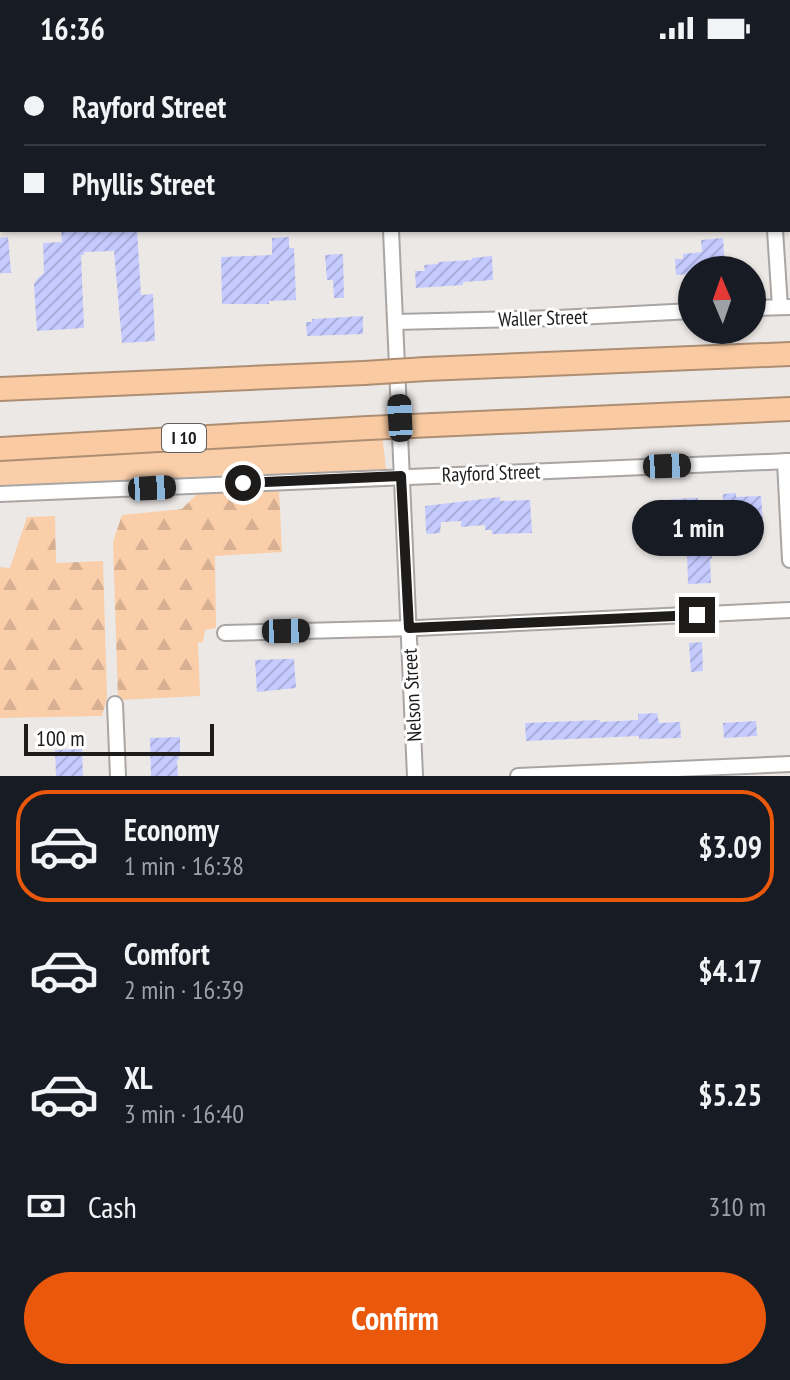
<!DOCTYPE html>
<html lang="en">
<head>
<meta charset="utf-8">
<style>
	:root { --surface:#171b24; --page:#20242c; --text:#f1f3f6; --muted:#9ea1a6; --line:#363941; --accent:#ea580c }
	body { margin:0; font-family:"PT Sans Narrow",sans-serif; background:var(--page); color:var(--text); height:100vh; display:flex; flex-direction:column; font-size:30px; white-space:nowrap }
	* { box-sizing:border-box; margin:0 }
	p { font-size:26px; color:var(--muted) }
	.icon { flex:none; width:44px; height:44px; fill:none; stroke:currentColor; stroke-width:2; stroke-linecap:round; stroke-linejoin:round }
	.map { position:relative; height:720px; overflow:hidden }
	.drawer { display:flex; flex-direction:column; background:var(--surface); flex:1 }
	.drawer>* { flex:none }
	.guide { position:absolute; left:0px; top:0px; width:790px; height:176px; box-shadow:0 2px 6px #0004; display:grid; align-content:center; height:176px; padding:0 24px; background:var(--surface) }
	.needle { width:52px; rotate:358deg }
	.buttons { position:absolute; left:678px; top:200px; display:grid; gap:16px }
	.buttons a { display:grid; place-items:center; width:88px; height:88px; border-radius:50%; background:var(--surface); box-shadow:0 2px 6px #0004; font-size:40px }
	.scale { position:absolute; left:24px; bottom:20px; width:190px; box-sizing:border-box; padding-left:8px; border:4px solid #1d1c1b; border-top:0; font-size:22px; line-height:28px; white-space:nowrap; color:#1d1c1b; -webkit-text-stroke:6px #fff; paint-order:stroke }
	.end { position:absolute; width:36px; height:36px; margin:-18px; border:10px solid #1d1c1b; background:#fff; box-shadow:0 0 0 4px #fff }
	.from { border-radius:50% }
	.bubble { position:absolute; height:56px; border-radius:28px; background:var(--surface); box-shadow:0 2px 6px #0004; font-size:26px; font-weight:700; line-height:56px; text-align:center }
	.car { position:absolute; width:24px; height:48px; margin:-24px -12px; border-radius:10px; box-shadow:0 0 6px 2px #0007; background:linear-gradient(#222 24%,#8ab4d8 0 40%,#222 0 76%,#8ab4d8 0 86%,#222 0) }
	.guide b { display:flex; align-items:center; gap:28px; height:76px; font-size:30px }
	.guide b+b { border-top:2px solid var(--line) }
	.guide i { width:20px; height:20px; background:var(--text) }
	ul { padding:14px 0 0; list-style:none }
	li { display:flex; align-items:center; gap:24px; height:112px; margin:0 16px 12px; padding:0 8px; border:4px solid transparent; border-radius:32px }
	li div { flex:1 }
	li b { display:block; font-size:30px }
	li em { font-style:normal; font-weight:700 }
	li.on { border-color:var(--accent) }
	li>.icon { width:72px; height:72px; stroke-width:1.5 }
	.pay { display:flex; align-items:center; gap:20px; height:88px; padding:0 24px; font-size:30px }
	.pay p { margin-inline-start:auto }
	.button { display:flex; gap:16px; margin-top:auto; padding:16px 24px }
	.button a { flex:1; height:92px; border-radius:48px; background:var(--accent); color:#fff; font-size:32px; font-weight:700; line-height:92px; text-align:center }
	.status { display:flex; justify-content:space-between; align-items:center; height:56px; padding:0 40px; background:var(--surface); direction:ltr }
	.status svg { height:22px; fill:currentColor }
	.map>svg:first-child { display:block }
	.green { fill:#facea8 }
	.forest { fill:url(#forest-firs) }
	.building { fill:url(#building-hatch) }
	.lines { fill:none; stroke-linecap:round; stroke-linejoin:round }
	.minor-casing { stroke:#a9a5a3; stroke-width:18 }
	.highway-casing { stroke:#ad8e73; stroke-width:26 }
	.minor { stroke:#fff; stroke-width:14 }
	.highway { stroke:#facba2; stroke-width:22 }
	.highway-bridge-casing { stroke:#ad8e73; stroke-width:26; stroke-linecap:butt }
	.highway-bridge { stroke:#facba2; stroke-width:22 }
	.route { stroke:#1d1c1b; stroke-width:10 }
	.labels { text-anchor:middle; stroke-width:6; stroke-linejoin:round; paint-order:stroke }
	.shield { fill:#fff; stroke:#61605f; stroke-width:2 }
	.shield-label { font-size:18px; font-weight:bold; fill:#1d1c1b }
	.street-label { font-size:20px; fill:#1d1c1b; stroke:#fff }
</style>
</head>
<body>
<div class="status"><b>16:36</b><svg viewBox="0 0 49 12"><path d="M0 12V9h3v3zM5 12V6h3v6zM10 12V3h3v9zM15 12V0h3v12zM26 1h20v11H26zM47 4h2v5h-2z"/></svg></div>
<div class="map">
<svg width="790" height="720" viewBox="0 0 790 720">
	<defs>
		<pattern id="forest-firs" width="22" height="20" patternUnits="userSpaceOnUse" patternTransform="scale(2)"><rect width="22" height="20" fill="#facea8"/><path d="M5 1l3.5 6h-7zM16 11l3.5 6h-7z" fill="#d6b090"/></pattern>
		<pattern id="building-hatch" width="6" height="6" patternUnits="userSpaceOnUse" patternTransform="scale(2)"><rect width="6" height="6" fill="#c5caff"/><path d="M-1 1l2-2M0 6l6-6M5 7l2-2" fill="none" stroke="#a9adda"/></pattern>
	</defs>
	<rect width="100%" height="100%" fill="#ece8e6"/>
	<!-- green -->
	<polygon class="green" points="382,377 386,413 382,415 213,420 0,430 0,401"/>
	<!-- forest -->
	<g class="forest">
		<polygon points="279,433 282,496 215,500 216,572 205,574 203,586 198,587 200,640 118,644 113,486 122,459 182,453 198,437"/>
		<polygon points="55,460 56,507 103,505 107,642 102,660 0,662 0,511 10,512 27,461"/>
	</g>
	<!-- building -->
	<g class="building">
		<polygon points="61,174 137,174 141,239 153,238 155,285 122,287 114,195 84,196 84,199 81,199 84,272 37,275 34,228 38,222 44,217 43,187 62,186"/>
		<polygon points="8,181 11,217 0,217 0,182"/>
		<polygon points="289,181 289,192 294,192 296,244 269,245 269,248 222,248 221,201 272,199 272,182"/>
		<polygon points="723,182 725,214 692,214 692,218 676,219 675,203 683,203 683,198 702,196 701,184"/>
		<polygon points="343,198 344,242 334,242 333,224 327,224 325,199"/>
		<polygon points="492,200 493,224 463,226 463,229 416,232 415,215 425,215 424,209 438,208 438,206 472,204 472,202"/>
		<polygon points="363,260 363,278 307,280 306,266 312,266 312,263"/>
		<polygon points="736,437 736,441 761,440 763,466 724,470 723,438"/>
		<polygon points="500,441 500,445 530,444 532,477 492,478 492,474 485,474 485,469 461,471 461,465 441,466 440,477 427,478 426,476 425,450"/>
		<polygon points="691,442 698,442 698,461 667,462 666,444"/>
		<polygon points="712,493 712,503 710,503 711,527 688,528 687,494"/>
		<polygon points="702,586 703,615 691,616 689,587"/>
		<polygon points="287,603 294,603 296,632 257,636 255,604"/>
		<polygon points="657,657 659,667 680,666 681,682 639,683 639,680 526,685 525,667 600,664 600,666 638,664 638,658"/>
		<polygon points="756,665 757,680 724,682 723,667"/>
		<polygon points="180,681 180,696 179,696 179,703 177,704 178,720 151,720 150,682"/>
		<polygon points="82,693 83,720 56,720 55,694"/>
	</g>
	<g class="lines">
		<!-- minor casing -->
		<g class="minor-casing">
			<g id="minor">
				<polyline points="60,0 61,2"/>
				<polyline points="752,0 752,2"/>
				<polyline points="788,97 790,96"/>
				<polyline points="0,133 2,133"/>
				<polyline points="391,174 415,720"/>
				<polyline points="775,174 780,251"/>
				<polyline points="752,252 790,251"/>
				<polyline points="395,266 558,262 692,255"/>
				<polyline points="785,405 790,504"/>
				<polyline points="0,438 790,405"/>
				<polyline points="225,577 417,572 790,554"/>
				<polyline points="115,648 118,720"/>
				<polyline points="518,720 790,708"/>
			</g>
		</g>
		<!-- highway casing -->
		<g class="highway-casing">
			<g id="highway">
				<polyline points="426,313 790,298"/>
				<polyline points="0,333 364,317"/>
				<polyline points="434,369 790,353"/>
				<polyline points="0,393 368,372"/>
			</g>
		</g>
		<!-- minor -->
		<use href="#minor" class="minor"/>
		<!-- highway -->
		<use href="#highway" class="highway"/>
		<!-- highway-bridge casing -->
		<g class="highway-bridge-casing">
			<g id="highway-bridge">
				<polyline points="364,317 426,313"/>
				<polyline points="368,372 434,369"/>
			</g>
		</g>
		<!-- highway-bridge -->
		<use href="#highway-bridge" class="highway-bridge"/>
	</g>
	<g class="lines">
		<!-- route -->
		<polyline class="route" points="243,427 401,420 409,572 697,559"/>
	</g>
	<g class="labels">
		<!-- shield labels -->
		<rect class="shield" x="162" y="368" width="44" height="28" rx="6"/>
		<g class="shield-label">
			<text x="184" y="388">I 10</text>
		</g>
		<!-- street labels -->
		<g class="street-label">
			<text transform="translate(543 262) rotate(-2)" y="7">Waller Street</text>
			<text transform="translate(491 417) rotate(-2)" y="7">Rayford Street</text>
			<text transform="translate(412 639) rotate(-93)" y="7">Nelson Street</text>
		</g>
	</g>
</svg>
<div class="buttons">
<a><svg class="needle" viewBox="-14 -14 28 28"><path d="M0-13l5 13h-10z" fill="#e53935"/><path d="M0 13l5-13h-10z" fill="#9ea1a6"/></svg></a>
</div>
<div class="scale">100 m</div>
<i class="end from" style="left:243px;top:427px"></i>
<i class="end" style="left:697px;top:559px"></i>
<div class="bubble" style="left:632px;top:444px;width:132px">1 min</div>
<i class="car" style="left:400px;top:362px;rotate:357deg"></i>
<i class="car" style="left:667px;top:410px;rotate:88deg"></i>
<i class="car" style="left:152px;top:432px;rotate:87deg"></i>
<i class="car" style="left:286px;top:575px;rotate:89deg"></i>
<div class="guide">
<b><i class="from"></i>Rayford Street</b>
<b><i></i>Phyllis Street</b>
</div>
</div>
<section class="drawer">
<ul>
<li class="on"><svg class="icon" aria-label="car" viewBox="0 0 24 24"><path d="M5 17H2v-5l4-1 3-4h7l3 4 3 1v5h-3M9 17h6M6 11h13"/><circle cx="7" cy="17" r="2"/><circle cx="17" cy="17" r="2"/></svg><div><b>Economy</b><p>1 min · 16:38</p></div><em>$3.09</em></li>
<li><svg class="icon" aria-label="car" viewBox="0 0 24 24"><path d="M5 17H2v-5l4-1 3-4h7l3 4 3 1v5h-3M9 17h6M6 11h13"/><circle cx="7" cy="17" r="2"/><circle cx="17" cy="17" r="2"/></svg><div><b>Comfort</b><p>2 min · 16:39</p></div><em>$4.17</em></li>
<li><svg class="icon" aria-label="car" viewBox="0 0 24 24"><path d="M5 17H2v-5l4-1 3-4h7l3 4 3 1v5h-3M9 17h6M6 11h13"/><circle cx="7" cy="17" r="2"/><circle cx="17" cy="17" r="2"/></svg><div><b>XL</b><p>3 min · 16:40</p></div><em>$5.25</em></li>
</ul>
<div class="pay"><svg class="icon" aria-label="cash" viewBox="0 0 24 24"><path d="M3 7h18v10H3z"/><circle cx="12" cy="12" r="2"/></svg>Cash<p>310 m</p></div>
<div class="button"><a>Confirm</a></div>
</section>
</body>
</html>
